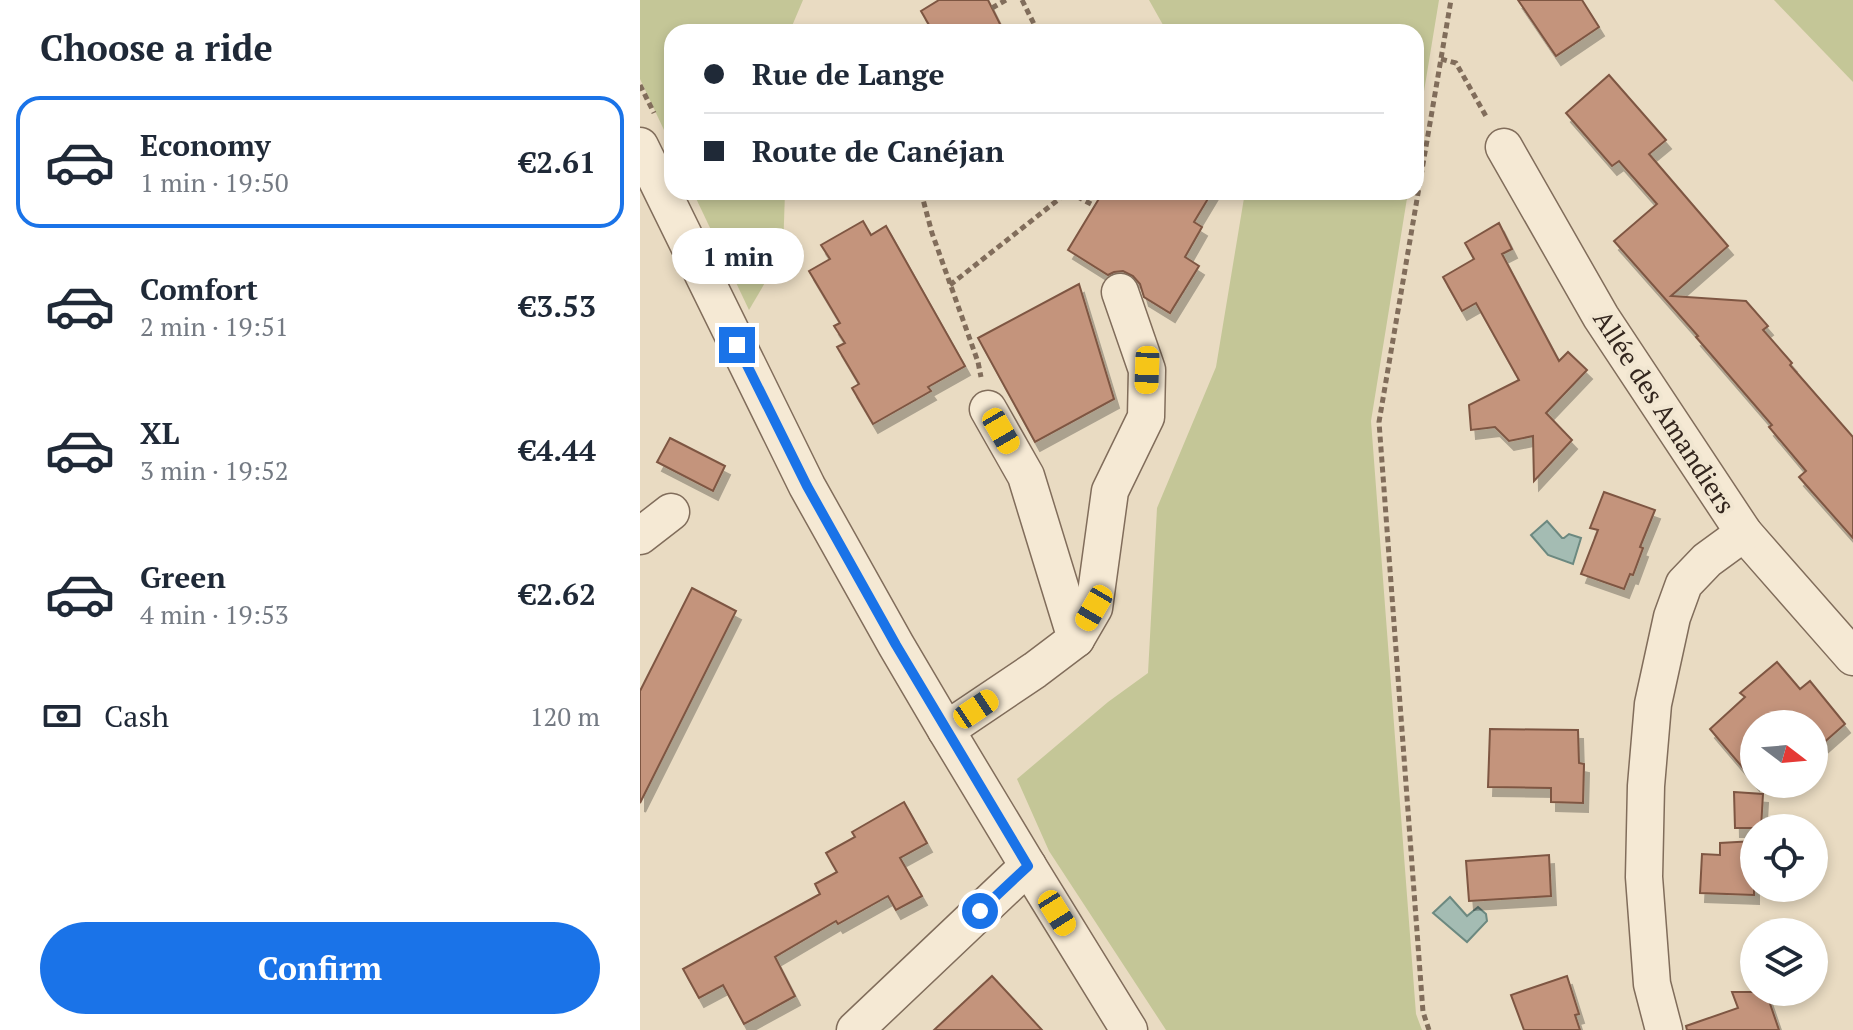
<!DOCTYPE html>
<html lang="en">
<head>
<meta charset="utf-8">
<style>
	:root { --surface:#fff; --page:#f6f6f7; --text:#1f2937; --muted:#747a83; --line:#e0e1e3; --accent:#1a73e8 }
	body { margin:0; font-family:"PT Serif",serif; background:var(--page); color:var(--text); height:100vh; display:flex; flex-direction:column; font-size:30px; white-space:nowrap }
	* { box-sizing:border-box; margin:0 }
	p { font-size:26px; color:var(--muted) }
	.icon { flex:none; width:44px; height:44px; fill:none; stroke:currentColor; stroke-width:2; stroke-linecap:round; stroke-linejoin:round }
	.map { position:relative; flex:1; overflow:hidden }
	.drawer { display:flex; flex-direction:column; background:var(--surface); width:640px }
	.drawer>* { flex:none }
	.guide { position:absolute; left:24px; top:24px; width:760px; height:176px; border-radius:24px; box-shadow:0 4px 12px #0003; display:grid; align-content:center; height:176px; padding:0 40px; background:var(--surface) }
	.needle { width:52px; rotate:106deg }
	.controls { position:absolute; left:1100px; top:710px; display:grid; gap:16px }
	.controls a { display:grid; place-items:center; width:88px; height:88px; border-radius:50%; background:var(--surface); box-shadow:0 4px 12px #0003; font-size:40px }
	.end { position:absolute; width:36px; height:36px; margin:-18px; border:10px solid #1a73e8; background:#fff; box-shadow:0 0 0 4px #fff }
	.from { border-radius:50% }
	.bubble { position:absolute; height:56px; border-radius:28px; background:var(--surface); box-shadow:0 4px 12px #0003; font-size:26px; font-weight:800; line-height:56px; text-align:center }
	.car { position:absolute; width:24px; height:48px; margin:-24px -12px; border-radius:10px; box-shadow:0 0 6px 2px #0007; background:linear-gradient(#f5c518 24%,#345 0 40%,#f5c518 0 76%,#345 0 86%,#f5c518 0) }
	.guide b { display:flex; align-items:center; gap:28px; height:76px; font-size:30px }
	.guide b+b { border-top:2px solid var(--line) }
	.guide i { width:20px; height:20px; background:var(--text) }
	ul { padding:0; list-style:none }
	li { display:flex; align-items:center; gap:24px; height:132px; margin:0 16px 12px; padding:0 24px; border:4px solid transparent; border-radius:24px }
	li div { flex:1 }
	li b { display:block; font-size:30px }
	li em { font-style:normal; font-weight:800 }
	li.current { border-color:var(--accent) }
	li>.icon { width:72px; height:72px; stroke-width:1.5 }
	h2 { padding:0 40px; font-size:36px; line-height:96px }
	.pay { display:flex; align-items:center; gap:20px; height:88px; padding:0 40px; font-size:30px }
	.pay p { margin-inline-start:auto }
	.button { display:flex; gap:16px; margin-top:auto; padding:16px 40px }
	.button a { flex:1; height:92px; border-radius:48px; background:var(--accent); color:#fff; font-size:32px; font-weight:800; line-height:92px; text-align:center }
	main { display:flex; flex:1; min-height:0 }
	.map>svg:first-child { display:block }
	.green { fill:#c4c697 }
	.water { fill:#a4bcb3; stroke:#6c8980; stroke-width:2 }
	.building { fill:#c4947b; stroke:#7e5643; stroke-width:2; filter:url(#shadow) }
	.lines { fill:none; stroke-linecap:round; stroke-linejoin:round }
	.minor-casing { stroke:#816d5b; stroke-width:39 }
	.path { stroke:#816d5b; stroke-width:5; stroke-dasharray:6 4; stroke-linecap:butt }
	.minor { stroke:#f5e9d4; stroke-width:36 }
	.route { stroke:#1a73e8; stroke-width:10 }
	.labels { text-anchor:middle; stroke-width:8; stroke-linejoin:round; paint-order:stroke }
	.street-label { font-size:26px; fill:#33261e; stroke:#f1e6d1 }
</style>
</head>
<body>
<main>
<section class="drawer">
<h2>Choose a ride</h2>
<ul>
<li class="current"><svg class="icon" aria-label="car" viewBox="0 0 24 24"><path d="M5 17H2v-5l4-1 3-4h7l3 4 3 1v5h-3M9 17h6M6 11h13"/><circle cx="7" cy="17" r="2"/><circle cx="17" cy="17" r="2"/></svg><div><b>Economy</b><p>1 min · 19:50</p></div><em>€2.61</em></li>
<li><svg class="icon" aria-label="car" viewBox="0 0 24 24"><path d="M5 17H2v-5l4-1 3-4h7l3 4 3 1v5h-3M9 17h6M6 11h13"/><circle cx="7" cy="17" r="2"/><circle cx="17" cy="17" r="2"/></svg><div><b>Comfort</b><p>2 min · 19:51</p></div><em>€3.53</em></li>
<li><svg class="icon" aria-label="car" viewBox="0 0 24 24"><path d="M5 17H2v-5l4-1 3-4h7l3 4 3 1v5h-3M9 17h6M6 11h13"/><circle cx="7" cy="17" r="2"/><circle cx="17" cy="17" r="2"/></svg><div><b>XL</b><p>3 min · 19:52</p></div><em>€4.44</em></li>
<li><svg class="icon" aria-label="car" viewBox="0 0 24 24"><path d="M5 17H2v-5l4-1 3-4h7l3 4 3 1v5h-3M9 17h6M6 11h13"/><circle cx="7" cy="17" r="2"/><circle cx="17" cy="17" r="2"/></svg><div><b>Green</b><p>4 min · 19:53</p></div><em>€2.62</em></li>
</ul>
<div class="pay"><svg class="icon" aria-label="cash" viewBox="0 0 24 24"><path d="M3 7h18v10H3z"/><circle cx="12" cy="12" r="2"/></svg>Cash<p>120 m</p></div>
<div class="button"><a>Confirm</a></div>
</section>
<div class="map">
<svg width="1213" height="1030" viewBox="0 0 1213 1030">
	<defs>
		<filter id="shadow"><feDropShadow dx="5" dy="9" stdDeviation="0" flood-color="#0004"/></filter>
	</defs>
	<rect width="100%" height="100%" fill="#e9dbc2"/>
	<!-- green -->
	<g class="green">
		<polygon points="0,0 163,0 152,26 152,32 32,32 32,147 0,79"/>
		<polygon points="509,0 799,0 776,140 776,32 527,32"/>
		<polygon points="1134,0 1213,0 1213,82"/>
		<polygon points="53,192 145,192 143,252 109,310"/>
		<polygon points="605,192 768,192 731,421 776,1014 782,1030 526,1030 409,851 377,779 468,702 508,673 517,508 576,367"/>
	</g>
	<!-- water -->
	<g class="water">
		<polygon points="907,521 922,538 924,538 929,534 941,538 933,564 908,555 891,535"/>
		<polygon points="810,897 827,916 838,907 846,914 847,921 827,942 793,913"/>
	</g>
	<!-- building -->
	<g class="building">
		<polygon points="299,0 348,0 364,32 293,32 281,11"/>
		<polygon points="878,0 942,0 959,27 916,56"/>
		<polygon points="969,75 1026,140 1009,154 1088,246 1031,296 1106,301 1128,326 1123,330 1152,363 1150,365 1213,437 1213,538 1159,477 1166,471 1129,427 1132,425 1056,337 1058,336 974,241 1017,204 979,161 972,166 926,113"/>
		<polygon points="463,192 572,192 554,222 562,227 545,257 559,266 530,313 504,297 500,284 493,276 483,271 474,272 468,275 428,250"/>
		<polygon points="223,221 231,235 246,226 325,366 288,387 291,391 233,424 212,388 219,384 197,347 205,343 194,326 200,323 169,271 190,259 181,245"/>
		<polygon points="859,223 872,249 862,254 919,361 928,352 947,370 906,413 932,440 894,481 893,436 869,441 855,427 831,430 829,405 879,380 836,303 822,311 803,277 834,259 825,243"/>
		<polygon points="439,284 474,399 395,442 338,338"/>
		<polygon points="30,438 85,466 73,491 17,462"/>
		<polygon points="964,492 1015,510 1000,547 1003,548 993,575 990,574 984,589 941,574 958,530 950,528"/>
		<polygon points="52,588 96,611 0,803 0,691"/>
		<polygon points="1137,662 1160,689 1170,681 1205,724 1181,745 1174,737 1174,724 1114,724 1114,781 1070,729 1105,697 1100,693"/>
		<polygon points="850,729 938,730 939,763 944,764 943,803 911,802 911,788 848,787"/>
		<polygon points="1094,792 1123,794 1121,828 1095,828"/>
		<polygon points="264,802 287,843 260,858 282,896 256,910 248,896 198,924 196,921 135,957 155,996 104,1024 83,985 59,998 43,969 180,894 175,884 197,872 186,853 215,837 212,832"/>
		<polygon points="1114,841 1114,895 1060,893 1062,854 1080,855 1080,843"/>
		<polygon points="909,855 911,896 829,901 826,861"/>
		<polygon points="352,976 402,1030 294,1030"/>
		<polygon points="927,976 939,1014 935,1015 940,1030 884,1030 871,995"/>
		<polygon points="1092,992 1126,992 1139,1030 1047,1030 1046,1026 1098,1008"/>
	</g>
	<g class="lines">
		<!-- minor casing -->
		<g class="minor-casing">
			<g id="minor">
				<polyline points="0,146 167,486 256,645 306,730 388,866 489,1030"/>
				<polyline points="864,147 961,317 1104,533 1213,657"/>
				<polyline points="0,536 31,512"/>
				<polyline points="436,639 454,608 470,491 506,417 507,370 480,292"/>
				<polyline points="306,730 395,670 436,639 386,476 348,409"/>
				<polyline points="215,1030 388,866"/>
				<polyline points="1024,1030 1012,984 1004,877 1006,786 1013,704 1032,617 1044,584 1067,560 1104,533"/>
			</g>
		</g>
		<!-- path -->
		<g class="path">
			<polyline points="382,0 398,32"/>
			<polyline points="352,8 366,0"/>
			<polyline points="801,59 816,63 847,118"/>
			<polyline points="0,85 14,113"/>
			<polyline points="281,192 292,233 338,362 341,377"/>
			<polyline points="428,192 455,206"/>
			<polyline points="283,195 424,192"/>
			<polyline points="310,285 428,192"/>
			<polyline points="789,1030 783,1012 739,422 811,0"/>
		</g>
		<!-- minor -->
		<use href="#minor" class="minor"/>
	</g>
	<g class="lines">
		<!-- route -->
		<polyline class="route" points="97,345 167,486 256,645 388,866 340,911"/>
	</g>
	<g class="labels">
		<!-- street labels -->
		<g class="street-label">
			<text transform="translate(1024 412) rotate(57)" y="9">Allée des Amandiers</text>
		</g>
	</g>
</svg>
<div class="controls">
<a><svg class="needle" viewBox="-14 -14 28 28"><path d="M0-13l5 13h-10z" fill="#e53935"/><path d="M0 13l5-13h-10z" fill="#747a83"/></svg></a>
<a><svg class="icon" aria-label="locate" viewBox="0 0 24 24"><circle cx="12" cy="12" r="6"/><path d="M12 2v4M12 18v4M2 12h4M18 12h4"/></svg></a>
<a><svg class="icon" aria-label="layers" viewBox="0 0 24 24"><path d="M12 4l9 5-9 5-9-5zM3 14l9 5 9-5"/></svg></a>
</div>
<i class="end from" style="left:340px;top:911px"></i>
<i class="end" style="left:97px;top:345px"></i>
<div class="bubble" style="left:32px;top:228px;width:132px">1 min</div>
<i class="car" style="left:507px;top:370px;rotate:182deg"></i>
<i class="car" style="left:361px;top:431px;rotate:150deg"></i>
<i class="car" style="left:454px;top:608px;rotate:210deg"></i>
<i class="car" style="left:336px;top:709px;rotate:56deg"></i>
<i class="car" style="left:417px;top:913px;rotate:148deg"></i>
<div class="guide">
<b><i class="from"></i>Rue de Lange</b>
<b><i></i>Route de Canéjan</b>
</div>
</div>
</main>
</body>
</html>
